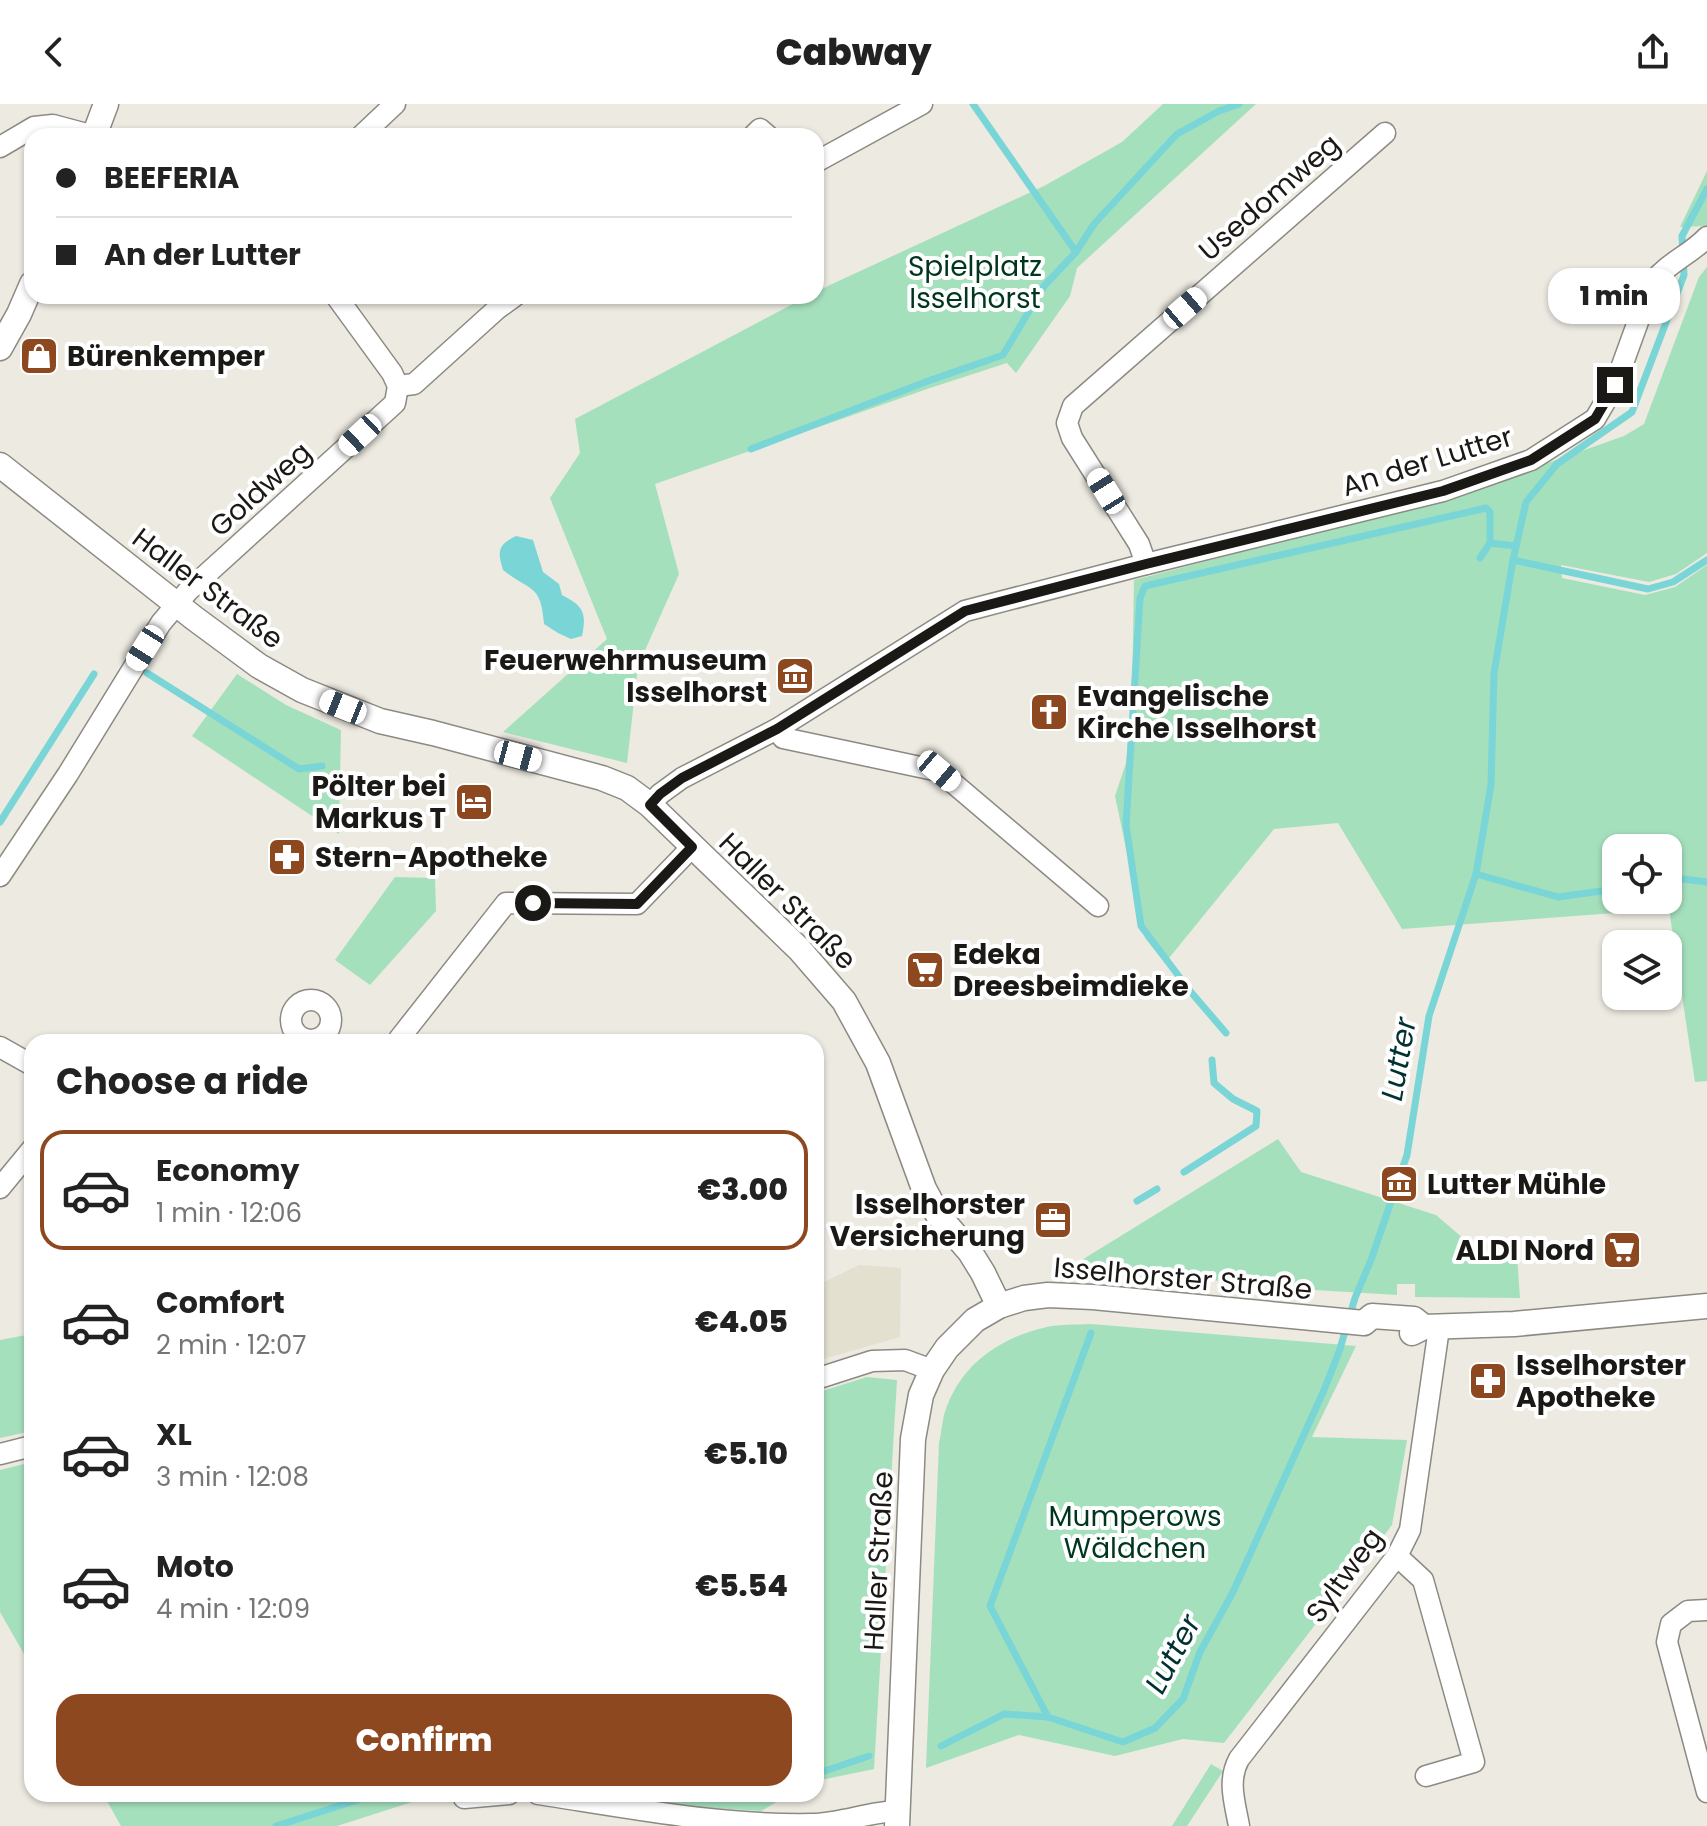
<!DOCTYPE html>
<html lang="en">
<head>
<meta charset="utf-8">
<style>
	:root { --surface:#fff; --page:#f2f2f2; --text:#222; --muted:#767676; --line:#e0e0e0; --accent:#8e4820 }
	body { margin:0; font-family:Poppins,sans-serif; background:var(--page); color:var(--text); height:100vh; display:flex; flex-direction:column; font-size:30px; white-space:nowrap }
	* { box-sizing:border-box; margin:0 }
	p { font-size:26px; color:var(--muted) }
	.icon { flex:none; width:44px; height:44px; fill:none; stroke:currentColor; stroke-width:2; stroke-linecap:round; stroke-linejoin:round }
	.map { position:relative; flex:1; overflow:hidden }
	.drawer { position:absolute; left:24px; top:930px; width:800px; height:768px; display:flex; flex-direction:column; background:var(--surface); border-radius:24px; box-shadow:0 2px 6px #0004 }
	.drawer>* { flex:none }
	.banner { position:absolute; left:24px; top:24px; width:800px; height:176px; border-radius:24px; box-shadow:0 2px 6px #0004; display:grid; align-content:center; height:176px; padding:0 32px; background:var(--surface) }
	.controls { position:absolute; left:1602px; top:730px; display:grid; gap:16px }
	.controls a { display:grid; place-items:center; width:80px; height:80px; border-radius:16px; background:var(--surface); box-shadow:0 2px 6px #0004; font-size:40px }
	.end { position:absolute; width:36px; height:36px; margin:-18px; border:10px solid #1a1916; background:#fff; box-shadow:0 0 0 4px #fff }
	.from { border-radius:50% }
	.bubble { position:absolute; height:56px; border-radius:24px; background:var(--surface); box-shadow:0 2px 6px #0004; font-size:26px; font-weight:800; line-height:56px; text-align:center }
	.car { position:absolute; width:24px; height:48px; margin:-24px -12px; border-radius:10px; box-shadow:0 0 6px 2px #0007; background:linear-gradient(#fff 24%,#345 0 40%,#fff 0 76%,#345 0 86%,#fff 0) }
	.banner b { display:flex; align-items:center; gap:28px; height:76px; font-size:30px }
	.banner b+b { border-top:2px solid var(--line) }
	.banner i { width:20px; height:20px; background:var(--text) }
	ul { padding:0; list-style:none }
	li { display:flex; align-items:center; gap:24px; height:120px; margin:0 16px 12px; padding:0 16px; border:4px solid transparent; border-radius:24px }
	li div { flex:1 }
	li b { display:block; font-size:30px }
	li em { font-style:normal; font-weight:800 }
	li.current { border-color:var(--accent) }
	li>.icon { width:72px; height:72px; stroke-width:1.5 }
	h2 { padding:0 32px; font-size:36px; line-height:96px }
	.primary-button { display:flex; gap:16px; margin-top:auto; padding:16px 32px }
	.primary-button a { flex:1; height:92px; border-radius:24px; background:var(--accent); color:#fff; font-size:32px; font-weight:800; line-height:92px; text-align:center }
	header { display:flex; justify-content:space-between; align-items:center; height:104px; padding:0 32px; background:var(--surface); font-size:36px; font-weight:800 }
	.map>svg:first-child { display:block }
	.built { fill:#e4e0d0 }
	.green { fill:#a5e0bd; fill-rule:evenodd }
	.water { fill:#7ad5d7 }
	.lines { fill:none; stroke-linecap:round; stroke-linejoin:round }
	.stream { stroke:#7ad5d7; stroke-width:7 }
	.minor-casing { stroke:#8c8a82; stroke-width:23 }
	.tertiary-casing { stroke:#8c8a82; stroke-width:27 }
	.minor { stroke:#fff; stroke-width:20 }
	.tertiary { stroke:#fff; stroke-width:24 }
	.route { stroke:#1a1916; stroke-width:10 }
	.labels { text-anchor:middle; stroke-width:8; stroke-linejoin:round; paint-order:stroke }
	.street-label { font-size:28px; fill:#1a1916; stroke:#fff }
	.park-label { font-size:28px; fill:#00361e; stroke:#fff }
	.poi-label { font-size:28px; font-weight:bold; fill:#1a1916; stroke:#fff; text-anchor:start }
	.water-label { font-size:30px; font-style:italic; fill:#023132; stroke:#fff }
</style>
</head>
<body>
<header><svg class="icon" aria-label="back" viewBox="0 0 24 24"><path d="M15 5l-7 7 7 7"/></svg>Cabway<svg class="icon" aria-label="share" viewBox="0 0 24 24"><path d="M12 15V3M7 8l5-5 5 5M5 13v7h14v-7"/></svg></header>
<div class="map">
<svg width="1707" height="1722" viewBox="0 0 1707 1722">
	<rect width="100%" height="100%" fill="#eceae1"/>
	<!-- built -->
	<polygon class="built" points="859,1161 901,1164 900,1233 816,1257 816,1182"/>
	<!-- green -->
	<g class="green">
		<polygon points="1163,0 1256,0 1077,164 1070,192 1016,269 1007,259 930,284 655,380 679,470 638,562 627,659 503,628 607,535 550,394 580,349 575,315 808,192 816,192 816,188 830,181 1044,82 1122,38"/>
		<polygon points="1707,67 1707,122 1680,123"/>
		<path d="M1707,163V449L1676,470L1649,478L1561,461L1562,474L1645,491L1675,483L1707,461V977L1695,978L1669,805L1402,825L1338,719L1274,725L1165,859L1145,834L1115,692L1126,659L1132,592L1134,476L1445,395L1624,332L1644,320L1699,173ZM1616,744H1668V796H1616Z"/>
		<polygon points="237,570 286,601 341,626 339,730 192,632"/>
		<polygon points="395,773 435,774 436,807 370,881 335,856"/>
		<polygon points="1278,1035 1301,1068 1436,1111 1471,1141 1516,1137 1520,1194 1415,1193 1415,1180 1397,1180 1397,1191 1298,1185 1072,1162"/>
		<path d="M1091,1220L1356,1242L1312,1333L1407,1336L1392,1421L1224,1639L1183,1635L1115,1652L1019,1631L926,1664L939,1339C942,1327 942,1313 947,1302C964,1258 1002,1233 1047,1223C1060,1220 1076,1221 1091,1220Z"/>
		<polygon points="32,1230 32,1327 0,1334 0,1236"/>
		<polygon points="867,1273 897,1276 874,1665 816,1677 816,1289"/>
		<polygon points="32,1358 32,1564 0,1508 0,1366"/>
		<polygon points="1211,1660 1223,1667 1187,1722 1172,1722"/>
		<polygon points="103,1690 437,1690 337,1722 121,1722"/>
		<polygon points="608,1690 790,1690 761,1707 684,1702"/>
	</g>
	<!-- water -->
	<path class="water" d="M516,432L533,436L543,468L559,480L562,491C583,502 587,508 582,532L571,535L558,529L544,520C541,479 530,488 503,466C497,447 498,441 516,432Z"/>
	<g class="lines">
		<!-- stream -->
		<g class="stream">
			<polyline points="973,0 1076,148"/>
			<polyline points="751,345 928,277 1003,251 1044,182 1076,148 1094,120 1177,30 1219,7 1239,0"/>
			<polyline points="1490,439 1516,442"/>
			<polyline points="1513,456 1648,485 1673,478 1707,456"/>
			<polyline points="147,569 299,665 322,662"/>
			<polyline points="0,718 94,570"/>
			<polyline points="1476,770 1558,793 1616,785"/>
			<polyline points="1668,778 1684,775 1707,778"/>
			<polyline points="1226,929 1190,887 1141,822 1126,721 1140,494 1145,482 1486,404 1490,408 1490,439 1480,454"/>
			<polyline points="1184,1068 1256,1022 1257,1007 1233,995 1214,979 1212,956"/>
			<polyline points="1137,1097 1157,1085"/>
			<polyline points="1048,1613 990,1502 1091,1229"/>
			<polyline points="941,1642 1004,1610 1048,1613 1123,1638 1155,1624 1183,1595 1200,1548 1233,1488 1324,1286 1339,1248 1355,1194 1371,1156 1407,1051 1429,912 1476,770 1491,681 1494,569 1513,456 1526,398 1557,360 1632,308 1684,171 1682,132 1707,85"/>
			<polyline points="816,1670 869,1652"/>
			<polyline points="725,1690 745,1694 757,1690"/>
			<polyline points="276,1722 376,1690"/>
		</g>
		<!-- minor casing -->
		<g class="minor-casing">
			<g id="minor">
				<polyline points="361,32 395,0"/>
				<polyline points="753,32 760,25 768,32"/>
				<polyline points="0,43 34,23 53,21 94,32"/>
				<polyline points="816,58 922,0"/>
				<polyline points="398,282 414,280 497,205 515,192"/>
				<polyline points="1146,460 1139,440 1072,334 1067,319 1073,302 1385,29"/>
				<polyline points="777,625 783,634 939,667 1098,802"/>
				<path d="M650,701L660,690L682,674L777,625L965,507L1146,460L1443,387L1531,356L1595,315L1615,281L1652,179C1667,159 1690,151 1707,133"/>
				<polyline points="0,772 68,670 161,519 188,487 395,299 398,282 392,269 336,192"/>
				<circle cx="311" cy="916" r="20"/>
				<polyline points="399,935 506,799 637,800 692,743"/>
				<polyline points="0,943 32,961"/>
				<polyline points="0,1084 32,1045"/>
				<polyline points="816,1275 872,1257 905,1256 932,1266"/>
				<polyline points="0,1350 32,1342"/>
				<polyline points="1397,1452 1423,1476 1474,1658 1426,1672"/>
				<polyline points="1707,1506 1688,1507 1671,1520 1667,1538 1707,1688"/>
				<path d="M538,1690C629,1704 721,1722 813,1720C842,1719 869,1708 897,1707"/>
				<polyline points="464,1694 509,1690"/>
				<path d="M1239,1722C1235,1699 1227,1677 1239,1655L1397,1452L1410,1426L1439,1224"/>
			</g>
		</g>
		<!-- tertiary casing -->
		<g class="tertiary-casing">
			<g id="tertiary">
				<polyline points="94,32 106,0"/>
				<polyline points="0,244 19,210 32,180"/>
				<polyline points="0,361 194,514 259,562 302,586 380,617 433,629 602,674 627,684 650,701 799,845 844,897 878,959 924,1085 938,1111 970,1148 983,1169 999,1202"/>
				<polyline points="1412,1229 1424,1223 1514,1220 1707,1202"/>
				<polyline points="897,1722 913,1335 921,1291 932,1266 947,1244 975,1216 999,1202 1024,1194 1048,1191 1093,1193 1364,1219 1372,1212 1414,1215 1424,1223"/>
			</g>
		</g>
		<!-- minor -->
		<use href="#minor" class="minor"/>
		<!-- tertiary -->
		<use href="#tertiary" class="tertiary"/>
	</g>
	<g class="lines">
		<!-- route -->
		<polyline class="route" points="533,799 637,800 692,743 650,701 660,690 682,674 777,625 965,507 1146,460 1443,387 1531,356 1595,315 1615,281"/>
	</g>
	<!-- icons -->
	<defs>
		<g id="shop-square" transform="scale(2)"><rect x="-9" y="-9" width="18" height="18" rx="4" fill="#8e4820" stroke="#fff"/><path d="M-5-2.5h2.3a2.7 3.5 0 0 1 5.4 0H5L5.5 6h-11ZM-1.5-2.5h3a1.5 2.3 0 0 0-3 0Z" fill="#fff"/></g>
		<g id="museum-square" transform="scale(2)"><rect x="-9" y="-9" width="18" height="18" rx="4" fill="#8e4820" stroke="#fff"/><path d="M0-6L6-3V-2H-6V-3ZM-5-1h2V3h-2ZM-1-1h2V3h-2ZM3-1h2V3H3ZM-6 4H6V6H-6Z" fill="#fff"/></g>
		<g id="church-square" transform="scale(2)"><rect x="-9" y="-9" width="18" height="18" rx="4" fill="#8e4820" stroke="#fff"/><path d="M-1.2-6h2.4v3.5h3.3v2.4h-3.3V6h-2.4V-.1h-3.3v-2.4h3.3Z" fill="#fff"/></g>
		<g id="hotel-square" transform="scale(2)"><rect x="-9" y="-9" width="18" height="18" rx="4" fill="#8e4820" stroke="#fff"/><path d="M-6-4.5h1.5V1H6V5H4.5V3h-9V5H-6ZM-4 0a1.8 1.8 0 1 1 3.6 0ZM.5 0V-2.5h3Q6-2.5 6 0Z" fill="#fff"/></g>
		<g id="pharmacy-square" transform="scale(2)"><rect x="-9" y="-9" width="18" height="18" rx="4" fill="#8e4820" stroke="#fff"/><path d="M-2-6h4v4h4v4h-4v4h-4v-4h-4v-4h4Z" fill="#fff"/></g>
		<g id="supermarket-square" transform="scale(2)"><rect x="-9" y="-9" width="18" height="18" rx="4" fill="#8e4820" stroke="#fff"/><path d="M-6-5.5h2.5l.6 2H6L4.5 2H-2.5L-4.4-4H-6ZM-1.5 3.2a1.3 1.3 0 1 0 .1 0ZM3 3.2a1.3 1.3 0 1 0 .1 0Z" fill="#fff"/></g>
		<g id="office-square" transform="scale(2)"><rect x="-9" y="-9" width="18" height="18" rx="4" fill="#8e4820" stroke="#fff"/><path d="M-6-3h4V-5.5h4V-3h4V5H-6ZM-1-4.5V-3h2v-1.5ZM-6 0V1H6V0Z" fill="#fff"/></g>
	</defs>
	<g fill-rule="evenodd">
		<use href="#shop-square" x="39" y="252"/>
		<use href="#museum-square" x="795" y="572"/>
		<use href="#church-square" x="1049" y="608"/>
		<use href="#hotel-square" x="474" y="698"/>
		<use href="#pharmacy-square" x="287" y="753"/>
		<use href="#supermarket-square" x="925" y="866"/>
		<use href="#museum-square" x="1399" y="1080"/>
		<use href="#office-square" x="1053" y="1116"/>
		<use href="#supermarket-square" x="1622" y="1146"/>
		<use href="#pharmacy-square" x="1488" y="1277"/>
	</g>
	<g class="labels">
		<!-- street labels -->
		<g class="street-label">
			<text transform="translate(1269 93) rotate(-41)" y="10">Usedomweg</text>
			<text transform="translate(1427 357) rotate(-17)" y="10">An der Lutter</text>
			<text transform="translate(260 385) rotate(-42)" y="10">Goldweg</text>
			<text transform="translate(208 484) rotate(37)" y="10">Haller Straße</text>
			<text transform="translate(788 797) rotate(45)" y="10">Haller Straße</text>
			<text transform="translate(1183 1174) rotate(5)" y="10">Isselhorster Straße</text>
			<text transform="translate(878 1457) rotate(-87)" y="10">Haller Straße</text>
			<text transform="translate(1344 1471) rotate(-54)" y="10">Syltweg</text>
		</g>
		<!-- park labels -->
		<g class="park-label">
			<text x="975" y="172">Spielplatz<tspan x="975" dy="32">Isselhorst</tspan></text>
			<text x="1135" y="1422">Mumperows<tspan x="1135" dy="32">Wäldchen</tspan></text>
		</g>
		<!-- poi labels -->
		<g class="poi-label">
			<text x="67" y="262">Bürenkemper</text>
			<text x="767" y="566" text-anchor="end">Feuerwehrmuseum<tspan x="767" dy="32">Isselhorst</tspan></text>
			<text x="1077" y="602">Evangelische<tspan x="1077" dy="32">Kirche Isselhorst</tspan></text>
			<text x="446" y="692" text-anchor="end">Pölter bei<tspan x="446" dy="32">Markus T</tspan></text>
			<text x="315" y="763">Stern-Apotheke</text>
			<text x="953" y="860">Edeka<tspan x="953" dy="32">Dreesbeimdieke</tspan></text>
			<text x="1427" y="1090">Lutter Mühle</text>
			<text x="1025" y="1110" text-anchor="end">Isselhorster<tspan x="1025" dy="32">Versicherung</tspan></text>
			<text x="1594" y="1156" text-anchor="end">ALDI Nord</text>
			<text x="1516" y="1271">Isselhorster<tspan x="1516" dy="32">Apotheke</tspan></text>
		</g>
		<!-- water labels -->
		<g class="water-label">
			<text transform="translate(1399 955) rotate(-80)" y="10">Lutter</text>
			<text transform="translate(1173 1550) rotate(-62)" y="10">Lutter</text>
		</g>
	</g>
</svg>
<div class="controls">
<a><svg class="icon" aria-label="locate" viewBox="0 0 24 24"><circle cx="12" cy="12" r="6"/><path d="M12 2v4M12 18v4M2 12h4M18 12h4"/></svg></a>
<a><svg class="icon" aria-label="layers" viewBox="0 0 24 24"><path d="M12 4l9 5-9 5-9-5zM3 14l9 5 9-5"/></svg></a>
</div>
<i class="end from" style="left:533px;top:799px"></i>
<i class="end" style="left:1615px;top:281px"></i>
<div class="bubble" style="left:1548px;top:164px;width:132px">1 min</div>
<i class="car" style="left:1185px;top:204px;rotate:49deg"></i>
<i class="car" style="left:360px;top:331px;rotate:227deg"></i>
<i class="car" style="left:1106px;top:387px;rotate:328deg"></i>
<i class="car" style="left:145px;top:544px;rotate:212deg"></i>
<i class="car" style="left:343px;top:603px;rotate:292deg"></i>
<i class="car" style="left:518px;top:652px;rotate:105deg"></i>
<i class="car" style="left:939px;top:667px;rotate:130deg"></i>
<div class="banner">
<b><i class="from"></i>BEEFERIA</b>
<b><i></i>An der Lutter</b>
</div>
<section class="drawer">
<h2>Choose a ride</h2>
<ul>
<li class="current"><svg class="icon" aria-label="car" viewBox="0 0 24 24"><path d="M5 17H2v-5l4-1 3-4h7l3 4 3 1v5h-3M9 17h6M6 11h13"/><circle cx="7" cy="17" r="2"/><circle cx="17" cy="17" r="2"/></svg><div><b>Economy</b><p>1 min · 12:06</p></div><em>€3.00</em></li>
<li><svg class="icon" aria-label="car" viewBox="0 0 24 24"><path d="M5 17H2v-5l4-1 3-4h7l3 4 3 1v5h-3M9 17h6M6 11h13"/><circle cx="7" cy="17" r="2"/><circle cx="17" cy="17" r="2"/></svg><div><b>Comfort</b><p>2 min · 12:07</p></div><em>€4.05</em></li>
<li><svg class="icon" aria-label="car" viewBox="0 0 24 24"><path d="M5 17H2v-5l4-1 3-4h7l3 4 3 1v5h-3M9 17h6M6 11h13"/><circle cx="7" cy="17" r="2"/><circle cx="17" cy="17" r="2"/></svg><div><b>XL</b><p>3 min · 12:08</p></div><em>€5.10</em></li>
<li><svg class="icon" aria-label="car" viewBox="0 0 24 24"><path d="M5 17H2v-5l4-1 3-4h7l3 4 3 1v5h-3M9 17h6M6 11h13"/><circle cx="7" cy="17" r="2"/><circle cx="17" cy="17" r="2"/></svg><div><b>Moto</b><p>4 min · 12:09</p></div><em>€5.54</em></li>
</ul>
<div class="primary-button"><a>Confirm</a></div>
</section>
</div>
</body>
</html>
